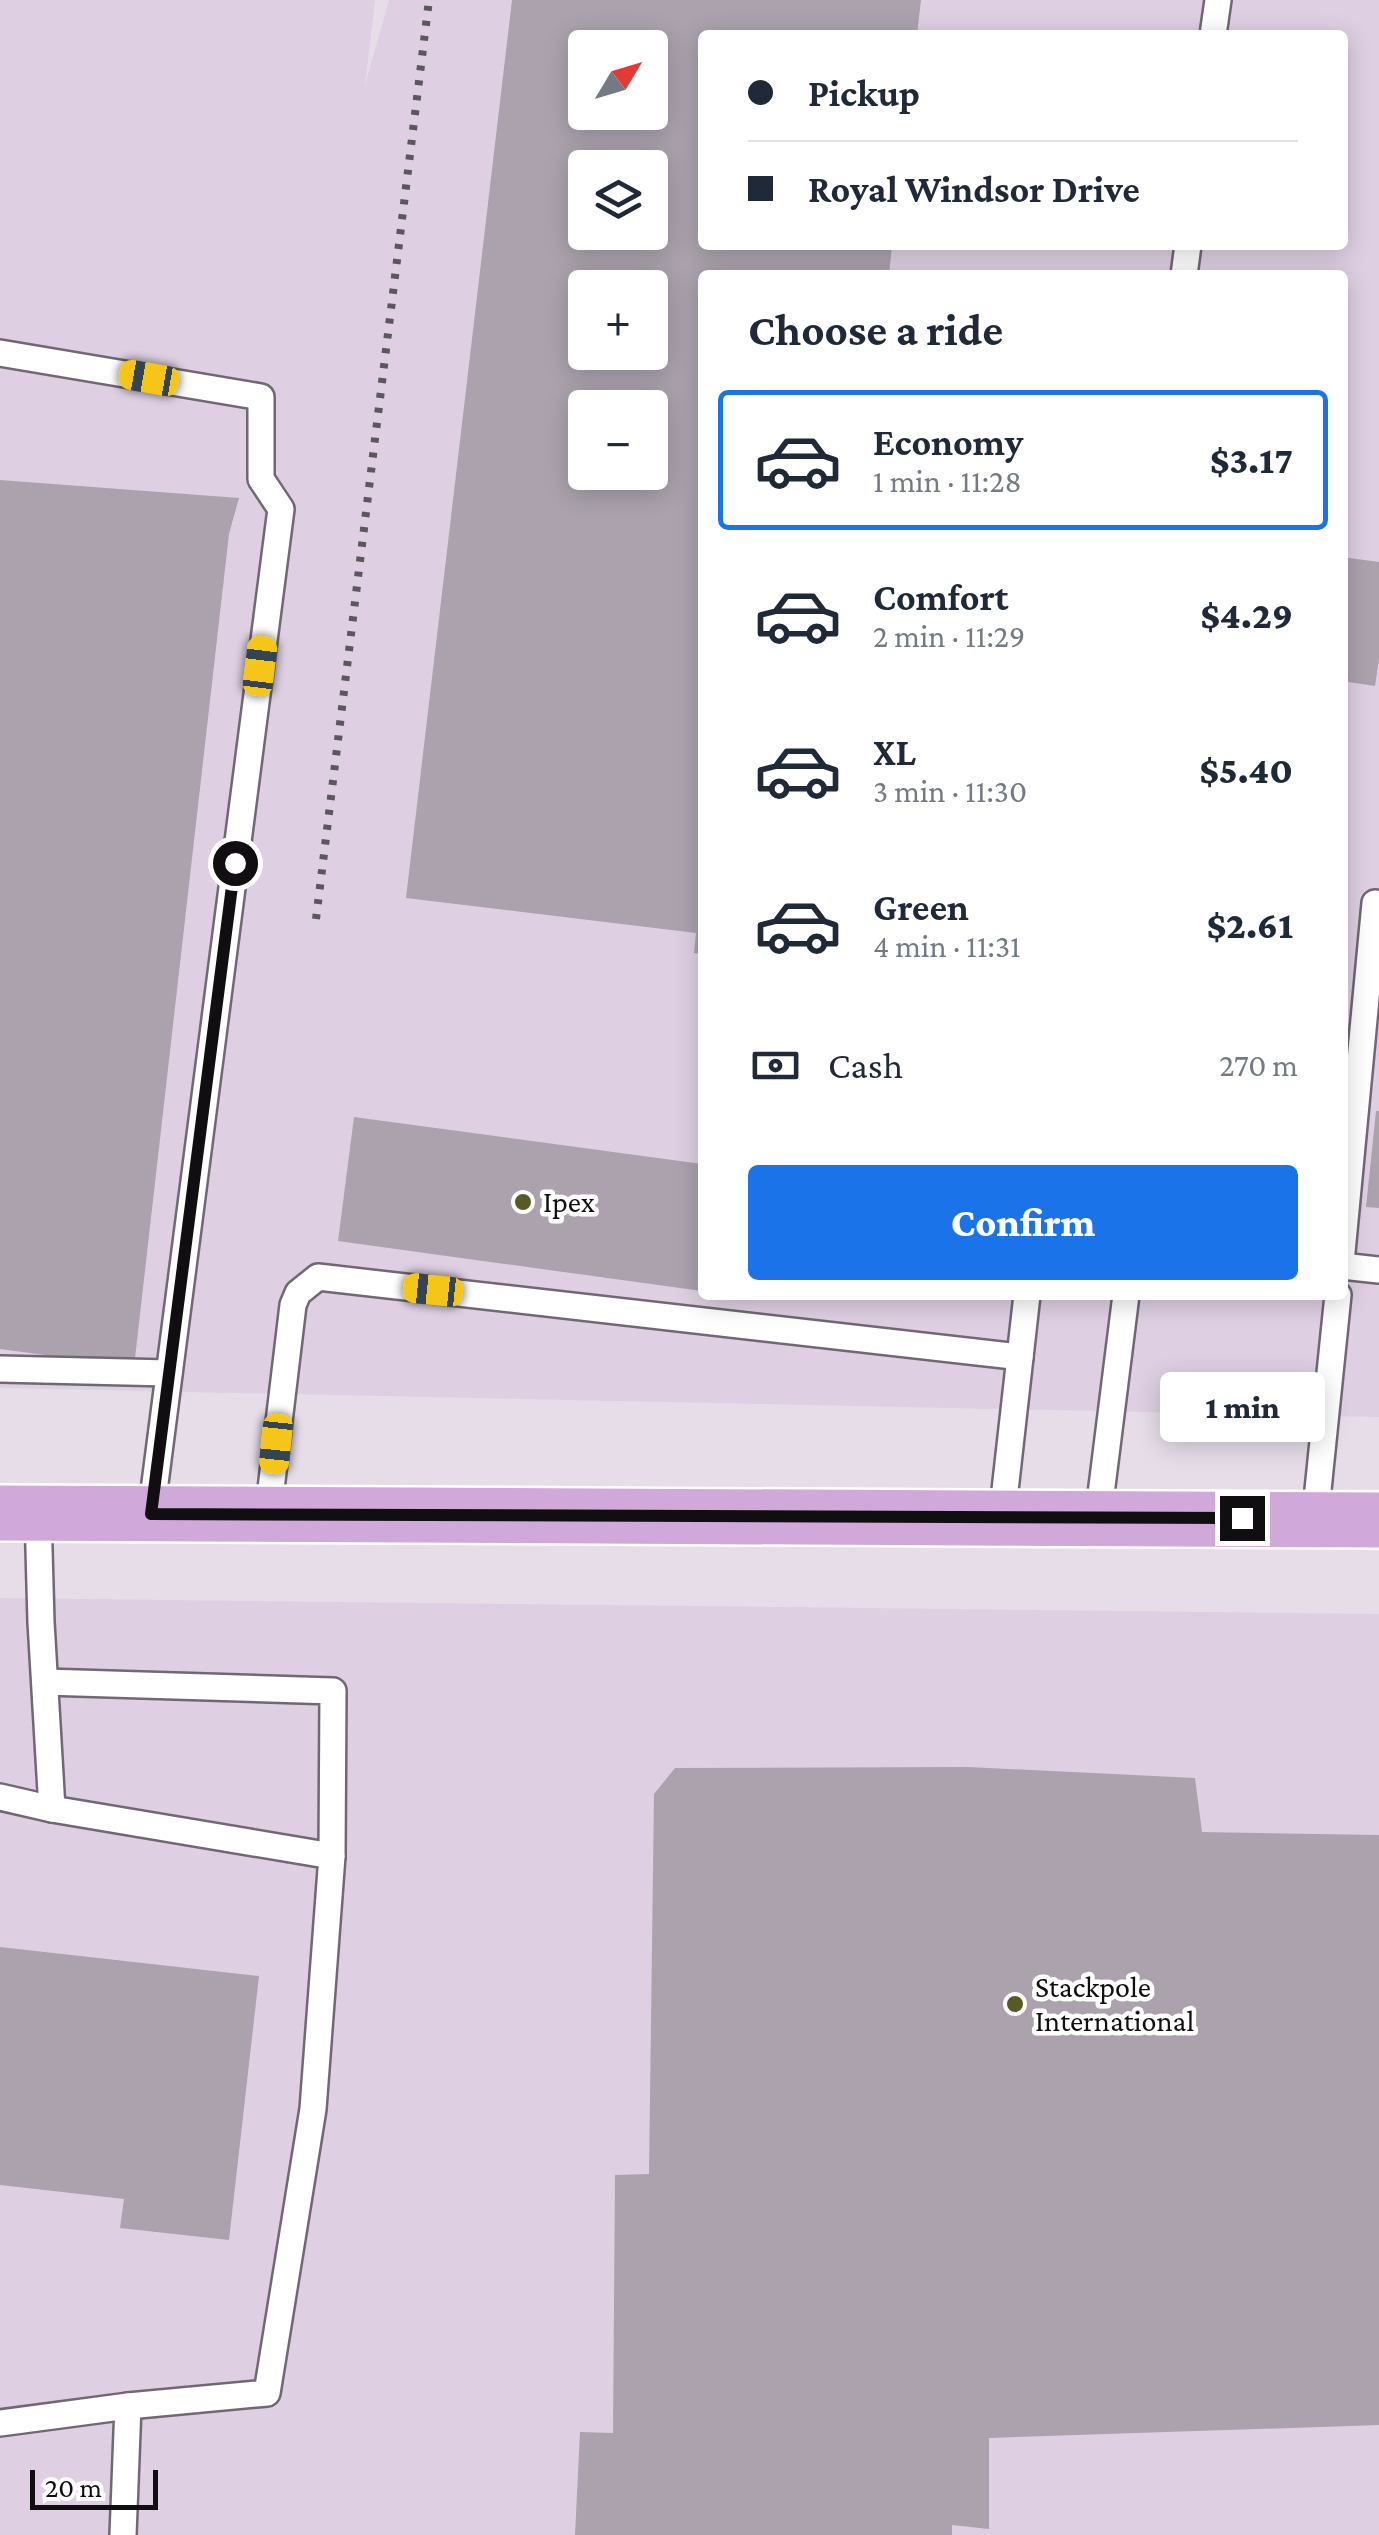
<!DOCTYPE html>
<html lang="en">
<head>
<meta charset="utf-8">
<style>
	:root { --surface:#fff; --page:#f2f2f3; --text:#1f2937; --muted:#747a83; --line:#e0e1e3; --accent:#1a73e8 }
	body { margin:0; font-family:"Crimson Pro",serif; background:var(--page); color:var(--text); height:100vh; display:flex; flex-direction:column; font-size:38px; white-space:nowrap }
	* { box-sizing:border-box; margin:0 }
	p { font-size:32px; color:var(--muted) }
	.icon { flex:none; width:55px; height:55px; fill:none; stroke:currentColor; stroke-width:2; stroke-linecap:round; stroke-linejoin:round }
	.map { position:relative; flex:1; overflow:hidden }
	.drawer { position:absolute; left:698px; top:270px; width:650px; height:1030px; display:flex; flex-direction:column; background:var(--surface); border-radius:10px; box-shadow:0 5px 25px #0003 }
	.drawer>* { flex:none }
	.banner { position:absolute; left:698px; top:30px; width:650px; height:220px; border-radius:10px; box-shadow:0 5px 25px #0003; display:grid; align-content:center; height:220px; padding:0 50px; background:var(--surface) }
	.needle { width:65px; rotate:52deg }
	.buttons { position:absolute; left:568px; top:30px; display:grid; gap:20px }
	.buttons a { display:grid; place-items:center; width:100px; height:100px; border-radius:10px; background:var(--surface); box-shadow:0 5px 25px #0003; font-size:50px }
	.scale { position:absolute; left:30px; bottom:25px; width:128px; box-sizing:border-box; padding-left:10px; border:5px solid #110e12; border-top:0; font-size:28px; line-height:35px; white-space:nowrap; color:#110e12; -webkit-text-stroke:8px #fff; paint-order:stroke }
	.end { position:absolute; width:45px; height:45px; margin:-22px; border:12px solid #110e12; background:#fff; box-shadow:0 0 0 5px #fff }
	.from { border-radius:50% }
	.bubble { position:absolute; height:70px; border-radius:10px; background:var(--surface); box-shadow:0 5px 25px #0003; font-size:32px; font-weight:800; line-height:70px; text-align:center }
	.car { position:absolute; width:30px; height:60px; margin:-30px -15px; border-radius:12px; box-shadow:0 0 8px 2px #0007; background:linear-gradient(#f5c518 24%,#345 0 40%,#f5c518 0 76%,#345 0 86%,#f5c518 0) }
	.banner b { display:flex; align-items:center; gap:35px; height:95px; font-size:38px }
	.banner b+b { border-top:2px solid var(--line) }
	.banner i { width:25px; height:25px; background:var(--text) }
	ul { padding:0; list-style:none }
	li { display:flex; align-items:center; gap:30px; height:140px; margin:0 20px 15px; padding:0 30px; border:5px solid transparent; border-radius:10px }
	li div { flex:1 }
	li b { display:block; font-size:38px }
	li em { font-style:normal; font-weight:800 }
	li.on { border-color:var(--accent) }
	li>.icon { width:90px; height:90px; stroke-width:1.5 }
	h2 { padding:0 50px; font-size:45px; line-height:120px }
	.pay { display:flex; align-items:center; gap:25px; height:110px; padding:0 50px; font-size:38px }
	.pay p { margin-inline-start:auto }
	.action { display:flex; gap:20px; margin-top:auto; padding:20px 50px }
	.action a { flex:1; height:115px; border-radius:10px; background:var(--accent); color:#fff; font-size:40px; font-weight:800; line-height:115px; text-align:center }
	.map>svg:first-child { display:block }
	.built { fill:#ded0e2; fill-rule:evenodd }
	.building { fill:#aba2ad; fill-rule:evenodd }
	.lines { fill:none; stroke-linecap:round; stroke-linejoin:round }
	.lane-casing { stroke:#706872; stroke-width:30 }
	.primary-casing { stroke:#fff; stroke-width:60 }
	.lane { stroke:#fff; stroke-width:25 }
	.primary { stroke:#d0a8da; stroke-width:55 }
	.rail { stroke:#5c575e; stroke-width:8; stroke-dasharray:5 10; stroke-linecap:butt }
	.route { stroke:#110e12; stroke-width:12 }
	.poi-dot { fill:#595926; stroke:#fff; stroke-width:4 }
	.labels { text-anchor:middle; stroke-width:9; stroke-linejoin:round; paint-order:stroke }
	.poi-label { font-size:30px; fill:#110e12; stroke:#fff; text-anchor:start }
</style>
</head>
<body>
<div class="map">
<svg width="1379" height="2535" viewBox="0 0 1379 2535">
	<rect width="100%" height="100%" fill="#e6dde9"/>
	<!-- built -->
	<g class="built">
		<path d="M0,0H375L365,85L389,0H1379V1417L0,1388ZM702,35H1342V245H702ZM585,48H650V112H585ZM585,168H650V232H585ZM702,275H1342V1295H702ZM585,288H650V352H585ZM585,408H650V472H585Z"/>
		<polygon points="0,1598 1379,1614 1379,2535 0,2535"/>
	</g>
	<!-- building -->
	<g class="building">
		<path d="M512,0H921L917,35H702V245H892L889,275H702V954L694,953L696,933L406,898ZM585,48H650V112H585ZM585,168H650V232H585ZM585,288H650V352H585ZM585,408H650V472H585Z"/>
		<polygon points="0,480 239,498 229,534 134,1367 0,1349"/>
		<polygon points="1342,557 1379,562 1379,659 1375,686 1342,681"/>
		<polygon points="1376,1111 1379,1111 1379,1208 1366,1207"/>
		<polygon points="354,1117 702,1164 702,1291 338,1241"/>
		<polygon points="968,1767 1195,1778 1202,1832 1379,1835 1379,2425 989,2438 989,2529 952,2525 952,2535 575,2535 580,2432 613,2433 615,2175 649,2174 654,1794 675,1768"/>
		<polygon points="0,1947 259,1976 229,2240 120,2228 124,2199 0,2185"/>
	</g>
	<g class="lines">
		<!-- lane casing -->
		<g class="lane-casing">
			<g id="lane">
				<polyline points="1213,35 1218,0"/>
				<polyline points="1184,275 1188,245"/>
				<polyline points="0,353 261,397 261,479 281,509 151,1514"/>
				<polyline points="1342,1252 1375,903 1379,904"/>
				<polyline points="1342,1266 1379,1270"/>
				<polyline points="0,1369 169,1373"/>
				<polyline points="268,1514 293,1305 298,1293 318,1277 1020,1357"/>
				<polyline points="1002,1517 1027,1295"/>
				<polyline points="1098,1518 1126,1295"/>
				<polyline points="1315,1519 1338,1295"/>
				<polyline points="45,1682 333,1691 332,1856"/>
				<polyline points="0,1797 52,1809"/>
				<polyline points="0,2423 128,2406 267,2393 313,2109 332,1856 52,1809 41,1622 38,1513"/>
				<polyline points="123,2535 128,2406"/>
			</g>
		</g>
		<!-- primary casing -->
		<g class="primary-casing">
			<polyline id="primary" points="0,1513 1379,1520"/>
		</g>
		<!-- lane -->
		<use href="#lane" class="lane"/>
		<!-- primary -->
		<use href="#primary" class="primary"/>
		<!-- rail -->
		<polyline class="rail" points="316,919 429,0"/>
	</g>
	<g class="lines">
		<!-- route -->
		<polyline class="route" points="235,863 151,1514 1242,1518"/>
	</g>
	<!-- markers -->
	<g class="poi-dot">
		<circle cx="523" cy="1202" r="10"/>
		<circle cx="1015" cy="2004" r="10"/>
	</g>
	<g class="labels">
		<!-- poi labels -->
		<g class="poi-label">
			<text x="543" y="1212">Ipex</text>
			<text x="1035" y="1997">Stackpole<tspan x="1035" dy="34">International</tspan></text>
		</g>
	</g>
</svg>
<div class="buttons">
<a><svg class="needle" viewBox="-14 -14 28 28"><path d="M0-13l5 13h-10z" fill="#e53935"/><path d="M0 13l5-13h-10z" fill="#747a83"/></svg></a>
<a><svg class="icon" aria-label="layers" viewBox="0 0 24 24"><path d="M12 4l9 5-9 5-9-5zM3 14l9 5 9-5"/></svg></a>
<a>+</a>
<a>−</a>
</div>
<div class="scale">20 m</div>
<i class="end from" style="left:235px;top:863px"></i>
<i class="end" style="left:1242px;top:1518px"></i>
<div class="bubble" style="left:1160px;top:1372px;width:165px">1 min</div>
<i class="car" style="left:149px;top:378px;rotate:280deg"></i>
<i class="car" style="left:260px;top:666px;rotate:7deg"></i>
<i class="car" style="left:433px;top:1290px;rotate:276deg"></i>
<i class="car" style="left:276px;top:1444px;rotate:186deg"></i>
<div class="banner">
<b><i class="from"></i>Pickup</b>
<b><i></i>Royal Windsor Drive</b>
</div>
<section class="drawer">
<h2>Choose a ride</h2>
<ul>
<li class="on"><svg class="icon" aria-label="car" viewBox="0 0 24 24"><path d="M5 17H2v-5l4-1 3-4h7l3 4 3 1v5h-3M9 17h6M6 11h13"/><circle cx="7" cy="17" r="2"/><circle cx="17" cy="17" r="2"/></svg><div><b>Economy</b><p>1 min · 11:28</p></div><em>$3.17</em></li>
<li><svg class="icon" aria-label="car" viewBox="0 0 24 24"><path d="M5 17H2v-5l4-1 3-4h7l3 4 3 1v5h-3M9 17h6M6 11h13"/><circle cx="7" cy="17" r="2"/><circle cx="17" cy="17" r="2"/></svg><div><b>Comfort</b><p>2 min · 11:29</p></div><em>$4.29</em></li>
<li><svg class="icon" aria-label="car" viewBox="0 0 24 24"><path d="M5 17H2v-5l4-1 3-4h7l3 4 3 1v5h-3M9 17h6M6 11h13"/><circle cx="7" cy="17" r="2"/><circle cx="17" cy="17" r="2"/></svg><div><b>XL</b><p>3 min · 11:30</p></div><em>$5.40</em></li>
<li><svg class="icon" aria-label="car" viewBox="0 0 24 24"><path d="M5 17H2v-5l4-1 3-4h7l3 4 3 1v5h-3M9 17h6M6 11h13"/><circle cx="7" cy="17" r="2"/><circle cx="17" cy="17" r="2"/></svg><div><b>Green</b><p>4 min · 11:31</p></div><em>$2.61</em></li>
</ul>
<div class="pay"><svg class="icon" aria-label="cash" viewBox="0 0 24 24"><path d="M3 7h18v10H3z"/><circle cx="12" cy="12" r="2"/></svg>Cash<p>270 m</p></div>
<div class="action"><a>Confirm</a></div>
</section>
</div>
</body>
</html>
